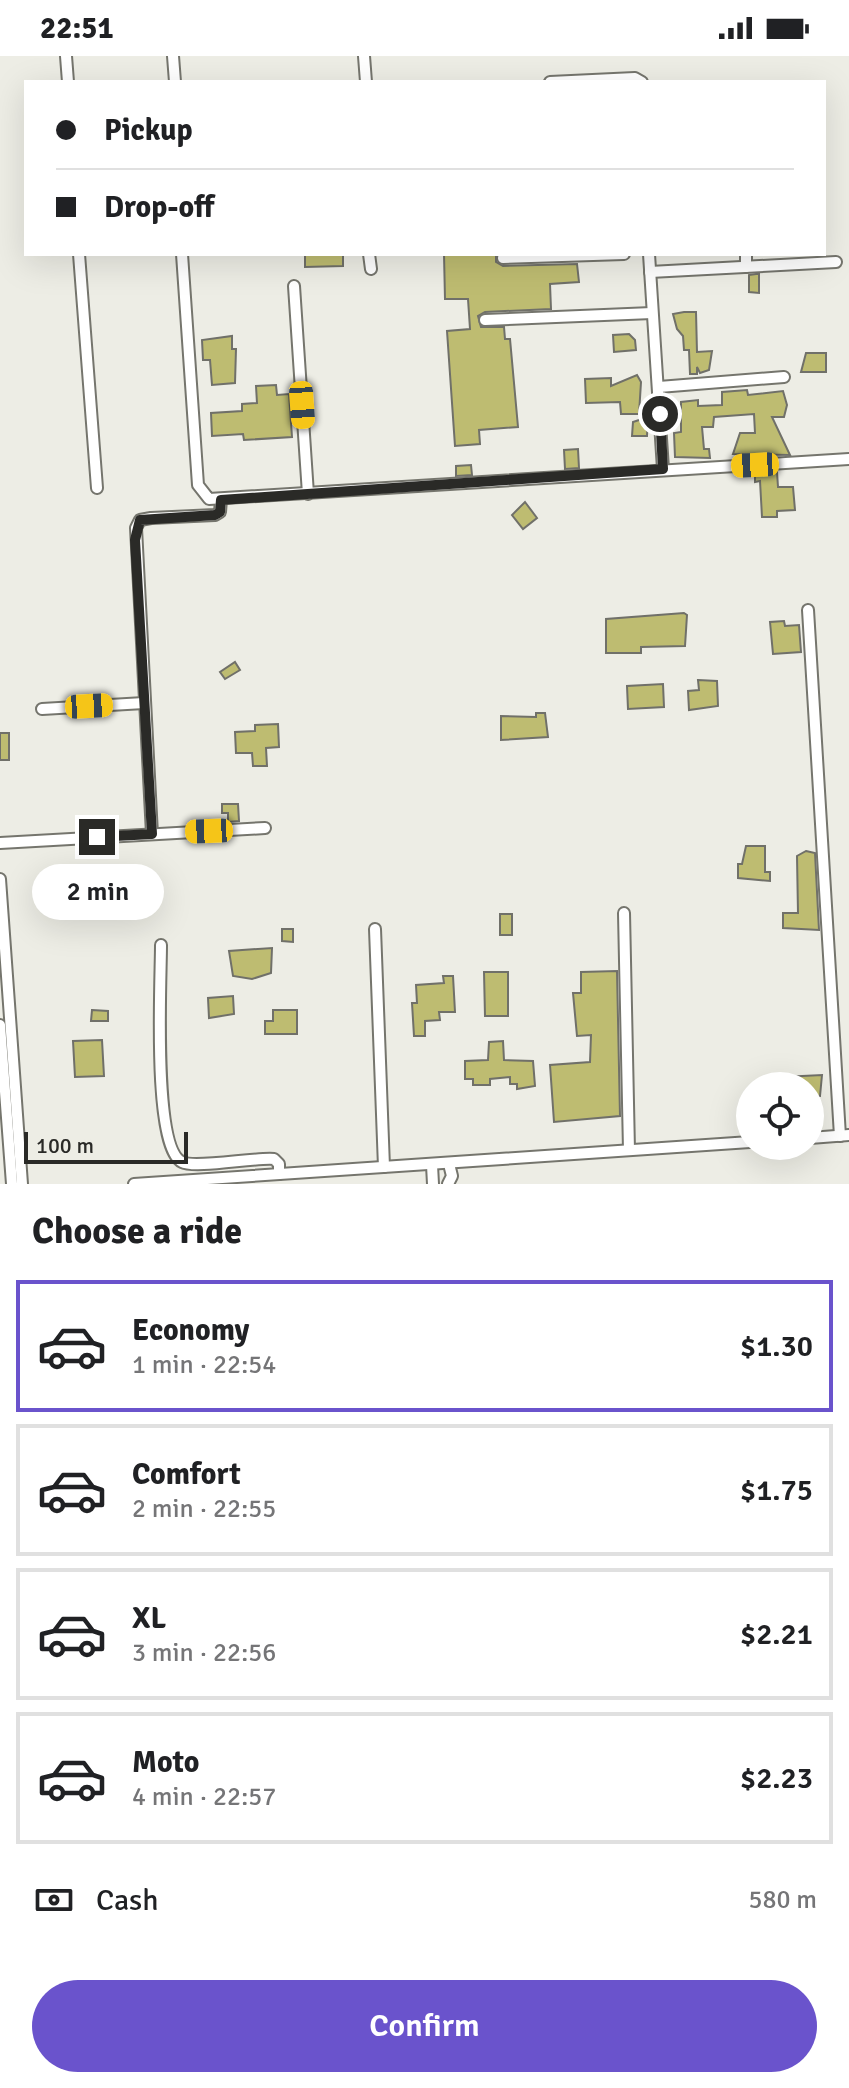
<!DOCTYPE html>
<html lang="en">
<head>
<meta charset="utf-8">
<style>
	:root { --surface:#fff; --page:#f2f2f2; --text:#202124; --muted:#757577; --line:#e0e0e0; --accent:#6a53cc }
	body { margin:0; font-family:Signika,sans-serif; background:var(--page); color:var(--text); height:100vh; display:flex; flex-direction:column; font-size:30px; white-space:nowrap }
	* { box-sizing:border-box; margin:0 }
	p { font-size:26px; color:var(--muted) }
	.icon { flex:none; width:44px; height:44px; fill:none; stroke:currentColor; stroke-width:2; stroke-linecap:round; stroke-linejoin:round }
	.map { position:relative; height:1128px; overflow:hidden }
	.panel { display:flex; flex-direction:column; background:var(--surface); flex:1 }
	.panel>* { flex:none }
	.banner { position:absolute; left:24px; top:24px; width:802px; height:176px; border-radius:0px; box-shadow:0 8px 32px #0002; display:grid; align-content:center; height:176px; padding:0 32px; background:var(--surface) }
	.tools { position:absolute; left:736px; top:1016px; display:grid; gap:16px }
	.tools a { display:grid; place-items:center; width:88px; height:88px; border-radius:50%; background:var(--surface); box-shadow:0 8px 32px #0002; font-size:40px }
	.scale { position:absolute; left:24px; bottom:20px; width:164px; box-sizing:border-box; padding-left:8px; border:4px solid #2a2a27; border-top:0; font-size:22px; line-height:28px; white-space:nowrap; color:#2a2a27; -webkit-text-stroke:6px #edede5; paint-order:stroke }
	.end { position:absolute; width:36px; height:36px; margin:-18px; border:10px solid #2a2a27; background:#fff; box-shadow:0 0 0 4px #fff }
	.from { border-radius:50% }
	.bubble { position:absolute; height:56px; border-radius:28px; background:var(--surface); box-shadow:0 8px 32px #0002; font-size:26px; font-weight:600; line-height:56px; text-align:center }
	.car { position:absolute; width:24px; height:48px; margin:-24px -12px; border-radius:10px; box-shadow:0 0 6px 2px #0007; background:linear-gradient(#f5c518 24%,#345 0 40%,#f5c518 0 76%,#345 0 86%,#f5c518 0) }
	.banner b { display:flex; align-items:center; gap:28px; height:76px; font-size:30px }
	.banner b+b { border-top:2px solid var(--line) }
	.banner i { width:20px; height:20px; background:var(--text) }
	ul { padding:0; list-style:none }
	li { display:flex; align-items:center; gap:24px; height:132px; margin:0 16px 12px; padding:0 16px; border:4px solid var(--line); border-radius:0px }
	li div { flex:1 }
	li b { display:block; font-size:30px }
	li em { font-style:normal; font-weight:600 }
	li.current { border-color:var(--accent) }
	li>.icon { width:72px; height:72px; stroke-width:1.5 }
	h2 { padding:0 32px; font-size:36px; line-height:96px }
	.pay { display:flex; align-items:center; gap:20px; height:88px; padding:0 32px; font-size:30px }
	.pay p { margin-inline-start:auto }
	.cta { display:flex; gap:16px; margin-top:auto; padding:16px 32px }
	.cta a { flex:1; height:92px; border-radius:48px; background:var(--accent); color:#fff; font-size:32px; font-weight:600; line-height:92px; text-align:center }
	.status { display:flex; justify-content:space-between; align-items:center; height:56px; padding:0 40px; background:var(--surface); direction:ltr }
	.status svg { height:22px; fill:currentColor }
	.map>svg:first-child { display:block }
	.building { fill:#bebc71; stroke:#707069; stroke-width:2 }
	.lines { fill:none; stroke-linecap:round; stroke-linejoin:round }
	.street-casing { stroke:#75756d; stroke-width:14 }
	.street { stroke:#fff; stroke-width:10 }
	.route { stroke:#2a2a27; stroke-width:10 }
</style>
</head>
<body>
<div class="status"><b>22:51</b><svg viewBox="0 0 49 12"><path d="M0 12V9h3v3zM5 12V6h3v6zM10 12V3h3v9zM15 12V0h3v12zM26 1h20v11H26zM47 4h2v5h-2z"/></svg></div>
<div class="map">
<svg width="849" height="1128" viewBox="0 0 849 1128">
	<rect width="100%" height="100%" fill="#edede5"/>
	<!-- building -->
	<g class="building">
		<polygon points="305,198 343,198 343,210 305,211"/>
		<polygon points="444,198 496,198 496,206 503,210 577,208 579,226 550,228 551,253 485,256 478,260 481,271 504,271 505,283 510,283 518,371 479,374 480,388 455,390 447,275 470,273 468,243 445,243"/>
		<polygon points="756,218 759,218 759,237 749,236 749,219"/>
		<polygon points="684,256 696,256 697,296 712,295 709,314 700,317 697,311 697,318 690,318 689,294 684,294 683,280 677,273 673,258"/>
		<polygon points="629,278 635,284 636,294 614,296 613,279"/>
		<polygon points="232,280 232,293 236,293 235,327 212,329 210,304 203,304 202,284"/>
		<polygon points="806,297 826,297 826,316 801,316"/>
		<polygon points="637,319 641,326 639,358 621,358 620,346 586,347 585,323 611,322 611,330"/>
		<polygon points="276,329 277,339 289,338 292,381 244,384 243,378 212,380 211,357 242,355 242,348 257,347 256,330"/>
		<polygon points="747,334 748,339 783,335 787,349 784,361 772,361 790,399 733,398 740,377 755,377 754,358 714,361 713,371 702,371 704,393 709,393 710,402 675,401 674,377 681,376 681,346 698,344 698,350 722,349 722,336"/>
		<polygon points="648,361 647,380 632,380 633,366"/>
		<polygon points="578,393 579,412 565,413 564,394"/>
		<polygon points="471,409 472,419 456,420 456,410"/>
		<polygon points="777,416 778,431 793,431 795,454 777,455 777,461 762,461 760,425 755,426 755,417"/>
		<polygon points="525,446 537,462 523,473 512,459"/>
		<polygon points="684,557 687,559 685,590 641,591 641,597 606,597 606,563"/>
		<polygon points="784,565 785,570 799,569 801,596 773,598 770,566"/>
		<polygon points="235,606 240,614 225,623 220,616"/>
		<polygon points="698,624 717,625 718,650 689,654 688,635 699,634"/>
		<polygon points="663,628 664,651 628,653 627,630"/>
		<polygon points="536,657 545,657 548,681 501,684 501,660 536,661"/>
		<polygon points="278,668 279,691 266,692 267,710 253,710 252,697 236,697 235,676 255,675 255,669"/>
		<rect x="0" y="677" width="9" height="27"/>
		<polygon points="222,748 238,748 239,765 228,766 228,757 222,757"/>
		<polygon points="746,790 765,790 765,816 770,816 770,825 738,822 738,808 742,808"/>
		<polygon points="806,795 815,797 819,874 783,872 783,857 798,857 797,800"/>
		<rect x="500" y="858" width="12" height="21"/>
		<polygon points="282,873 293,873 293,886 282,885"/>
		<polygon points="272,892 271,917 252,923 233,920 229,895"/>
		<polygon points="617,915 620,1060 554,1066 550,1009 590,1006 591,979 577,980 573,937 581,937 581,916"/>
		<polygon points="484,916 508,916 508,960 485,960"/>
		<polygon points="443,920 453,920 455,956 439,956 440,964 425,965 425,980 414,980 412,947 417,947 416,929 444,927"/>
		<polygon points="233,940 234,958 209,962 208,942"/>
		<polygon points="92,954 108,955 108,965 91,965"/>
		<polygon points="273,954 297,954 297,978 265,978 265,965 273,965"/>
		<polygon points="102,984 104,1020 75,1021 73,985"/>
		<polygon points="503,985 504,1004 533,1005 535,1030 517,1033 517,1028 510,1028 510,1021 490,1023 490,1029 473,1029 473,1023 465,1023 465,1005 488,1004 489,986"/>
		<polygon points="822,1019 820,1040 810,1040 810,1030 782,1030 782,1021"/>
	</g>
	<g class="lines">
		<!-- street casing -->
		<g class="street-casing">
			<g id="street">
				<polyline points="66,0 68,26"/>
				<polyline points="173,0 175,26"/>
				<polyline points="364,0 366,26"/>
				<polyline points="550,26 635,22 642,26"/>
				<polyline points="79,198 97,432"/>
				<polyline points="182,198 198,429 209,443 849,403"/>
				<polyline points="369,198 371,213"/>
				<polyline points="649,198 663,413"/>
				<polyline points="746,198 746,211"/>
				<polyline points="503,202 624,198"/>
				<polyline points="650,216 836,206"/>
				<polyline points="294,230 308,438"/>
				<polyline points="485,264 652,257"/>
				<polyline points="659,331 784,321"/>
				<polyline points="808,554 840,1080"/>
				<polyline points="42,653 144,647"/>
				<polyline points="152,778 136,472 140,464 151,462 215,459 220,456 221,444"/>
				<polyline points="0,787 265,772"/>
				<polyline points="0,823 22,1128"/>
				<polyline points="624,857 629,1094"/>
				<polyline points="375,873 384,1111"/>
				<path d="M161,889C161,925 152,1091 182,1106C195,1113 255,1101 274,1103L279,1108V1118"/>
				<polyline points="0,969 12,1128"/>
				<polyline points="810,1082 849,1079"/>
				<polyline points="432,1109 433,1128"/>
				<polyline points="134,1128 750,1086"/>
				<polyline points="448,1128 452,1120 449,1108"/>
			</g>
		</g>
		<!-- street -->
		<use href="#street" class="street"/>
	</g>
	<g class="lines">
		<!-- route -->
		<polyline class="route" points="97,781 152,778 135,484 140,464 215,459 220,456 221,444 663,413 660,358"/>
	</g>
</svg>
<div class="tools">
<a><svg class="icon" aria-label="locate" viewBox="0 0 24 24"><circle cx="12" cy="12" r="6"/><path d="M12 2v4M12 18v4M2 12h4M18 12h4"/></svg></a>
</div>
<div class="scale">100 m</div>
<i class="end from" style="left:660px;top:358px"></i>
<i class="end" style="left:97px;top:781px"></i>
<div class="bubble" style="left:32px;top:808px;width:132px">2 min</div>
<i class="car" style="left:302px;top:349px;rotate:176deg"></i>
<i class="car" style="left:755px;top:409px;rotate:267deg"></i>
<i class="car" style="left:89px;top:650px;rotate:87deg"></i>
<i class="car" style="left:209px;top:775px;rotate:268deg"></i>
<div class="banner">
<b><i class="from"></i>Pickup</b>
<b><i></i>Drop-off</b>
</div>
</div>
<section class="panel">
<h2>Choose a ride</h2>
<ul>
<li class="current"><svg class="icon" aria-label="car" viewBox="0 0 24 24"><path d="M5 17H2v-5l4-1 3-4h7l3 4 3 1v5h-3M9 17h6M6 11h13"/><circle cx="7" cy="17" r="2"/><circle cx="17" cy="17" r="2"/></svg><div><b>Economy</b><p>1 min · 22:54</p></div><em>$1.30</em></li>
<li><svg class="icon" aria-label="car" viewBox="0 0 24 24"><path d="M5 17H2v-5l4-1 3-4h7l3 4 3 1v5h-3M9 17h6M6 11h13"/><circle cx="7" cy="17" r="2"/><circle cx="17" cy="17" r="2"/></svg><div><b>Comfort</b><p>2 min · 22:55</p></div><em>$1.75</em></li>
<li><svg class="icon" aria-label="car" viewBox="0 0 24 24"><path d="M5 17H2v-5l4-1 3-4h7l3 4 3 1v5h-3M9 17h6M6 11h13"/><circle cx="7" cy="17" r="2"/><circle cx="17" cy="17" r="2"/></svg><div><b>XL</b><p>3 min · 22:56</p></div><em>$2.21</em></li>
<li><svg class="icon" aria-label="car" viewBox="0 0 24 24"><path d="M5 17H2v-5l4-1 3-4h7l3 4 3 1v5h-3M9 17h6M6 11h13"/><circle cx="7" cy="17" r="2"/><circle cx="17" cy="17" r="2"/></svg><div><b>Moto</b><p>4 min · 22:57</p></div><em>$2.23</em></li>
</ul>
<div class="pay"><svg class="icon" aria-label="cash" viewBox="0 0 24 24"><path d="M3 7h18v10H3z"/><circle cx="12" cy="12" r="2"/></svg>Cash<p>580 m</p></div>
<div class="cta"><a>Confirm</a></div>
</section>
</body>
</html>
